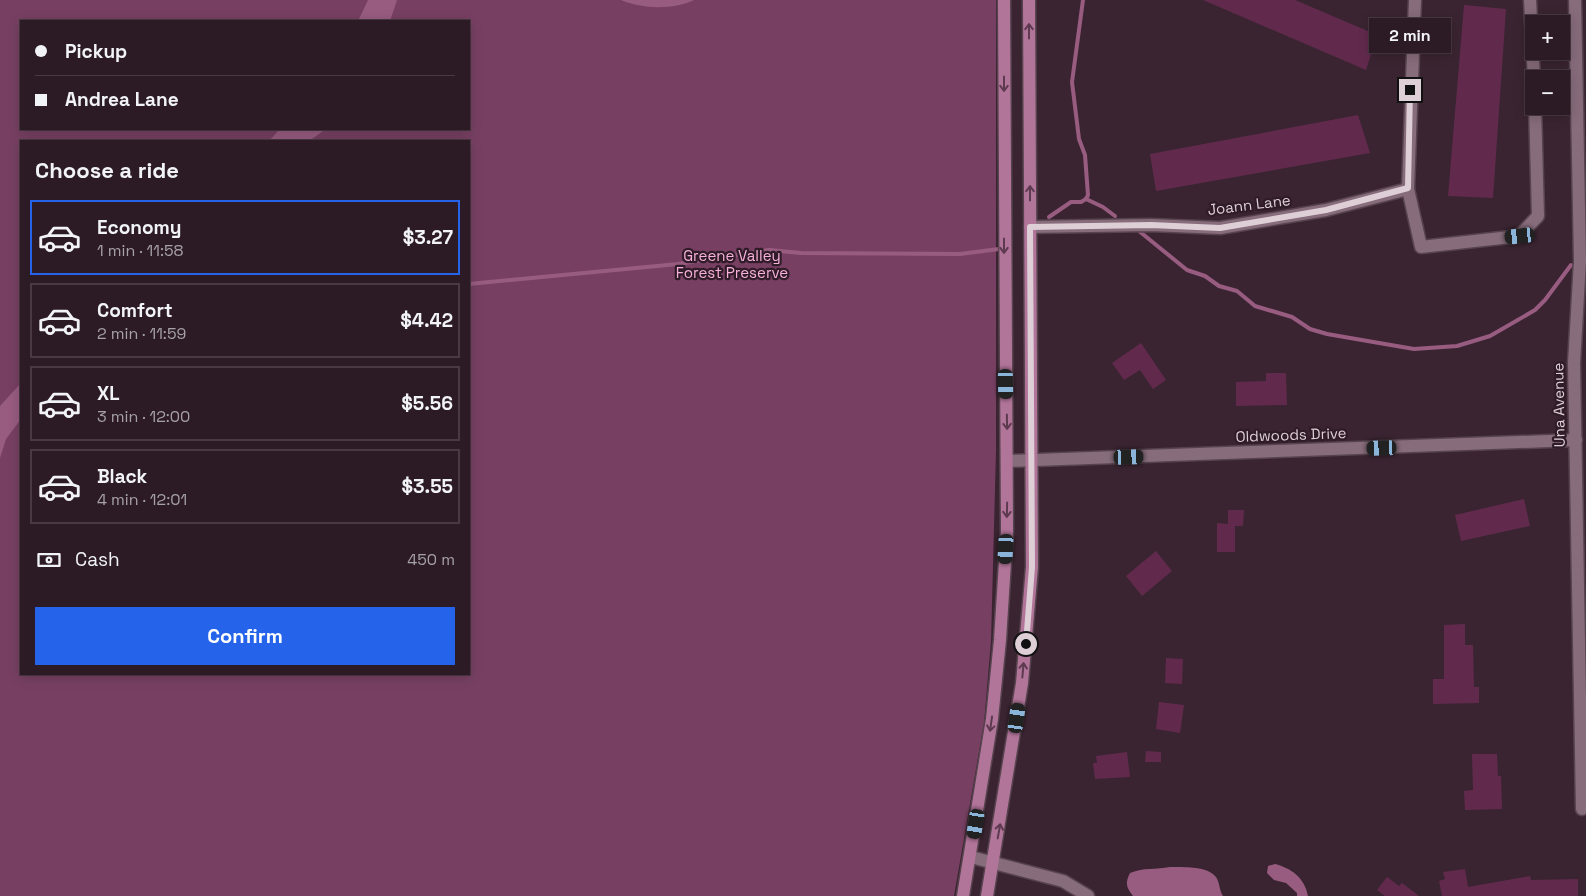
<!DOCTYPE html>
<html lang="en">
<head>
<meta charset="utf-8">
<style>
	:root { --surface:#2c1b25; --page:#34242d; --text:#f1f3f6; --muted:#a6a1a7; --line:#483942; --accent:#2563eb }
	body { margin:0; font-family:"Space Grotesk",sans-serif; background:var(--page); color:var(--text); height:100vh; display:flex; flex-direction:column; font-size:19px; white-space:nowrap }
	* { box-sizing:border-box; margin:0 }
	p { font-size:16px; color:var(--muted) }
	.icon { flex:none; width:28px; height:28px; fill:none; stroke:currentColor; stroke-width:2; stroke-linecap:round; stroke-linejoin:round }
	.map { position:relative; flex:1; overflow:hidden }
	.panel { position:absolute; left:20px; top:140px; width:450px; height:535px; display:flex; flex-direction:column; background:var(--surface); border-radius:0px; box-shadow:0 2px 12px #0003,0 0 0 1px var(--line) }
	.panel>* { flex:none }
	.banner { position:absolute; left:20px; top:20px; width:450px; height:110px; border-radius:0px; box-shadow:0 2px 12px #0003,0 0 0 1px var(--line); display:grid; align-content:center; height:110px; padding:0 15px; background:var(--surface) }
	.tools { position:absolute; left:1525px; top:15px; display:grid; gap:10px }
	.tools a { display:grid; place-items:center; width:45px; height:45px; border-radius:0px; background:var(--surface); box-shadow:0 2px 12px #0003,0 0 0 1px var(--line); font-size:25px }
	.end { position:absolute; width:22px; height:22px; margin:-11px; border:6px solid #decfd7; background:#111; box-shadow:0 0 0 2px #111 }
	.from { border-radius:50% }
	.bubble { position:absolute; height:35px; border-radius:0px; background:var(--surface); box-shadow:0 2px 12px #0003,0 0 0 1px var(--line); font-size:16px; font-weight:700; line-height:35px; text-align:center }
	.car { position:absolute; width:15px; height:30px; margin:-15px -8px; border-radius:6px; box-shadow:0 0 4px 1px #0007; background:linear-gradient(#222 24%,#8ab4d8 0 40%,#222 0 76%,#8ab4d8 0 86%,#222 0) }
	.banner b { display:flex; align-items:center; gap:18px; height:48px; font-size:19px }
	.banner b+b { border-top:1px solid var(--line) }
	.banner i { width:12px; height:12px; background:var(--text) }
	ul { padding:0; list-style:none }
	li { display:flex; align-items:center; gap:15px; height:75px; margin:0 10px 8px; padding:0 5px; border:2px solid var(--line); border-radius:0px }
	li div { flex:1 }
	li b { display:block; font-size:19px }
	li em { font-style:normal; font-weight:700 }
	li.active { border-color:var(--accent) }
	li>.icon { width:45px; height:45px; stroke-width:1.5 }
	h2 { padding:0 15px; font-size:22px; line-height:60px }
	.pay { display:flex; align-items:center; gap:12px; height:55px; padding:0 15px; font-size:19px }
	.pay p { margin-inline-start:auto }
	.action { display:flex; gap:10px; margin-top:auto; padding:10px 15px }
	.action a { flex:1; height:58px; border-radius:0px; background:var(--accent); color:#fff; font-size:20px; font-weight:700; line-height:58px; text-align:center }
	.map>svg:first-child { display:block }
	.green { fill:#774062; fill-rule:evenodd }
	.water { fill:#985c80 }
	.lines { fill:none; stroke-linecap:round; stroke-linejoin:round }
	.stream { stroke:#985c80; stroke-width:4 }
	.building { fill:#612a4d }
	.minor-casing { stroke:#56434e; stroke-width:15 }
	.major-casing { stroke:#56434e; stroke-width:15 }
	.minor { stroke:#876c7b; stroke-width:12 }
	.major { stroke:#b2759a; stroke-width:12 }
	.oneway { stroke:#5e3a50 }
	.route { stroke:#decfd7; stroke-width:6 }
	.labels { text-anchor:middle; stroke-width:4.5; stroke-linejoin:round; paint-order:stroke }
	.street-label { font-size:15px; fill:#decfd7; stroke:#301b28 }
	.park-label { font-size:15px; fill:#f7b1da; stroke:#301b28 }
</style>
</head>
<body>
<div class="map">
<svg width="1586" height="896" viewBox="0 0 1586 896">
	<rect width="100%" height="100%" fill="#3a2431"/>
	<!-- green -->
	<path class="green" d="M0,0H996V450L991,641L984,723L954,896H0ZM21,21H469V129H21ZM21,141H469V674H21Z"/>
	<!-- water -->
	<g class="water">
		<polygon points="368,0 397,0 390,21 358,21"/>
		<path d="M621,0H694C673,10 642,9 621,0Z"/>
		<polygon points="280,129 326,129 309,141 269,141"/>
		<polygon points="21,383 21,419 6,439 0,458 0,406"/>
		<path d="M1275,864C1291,868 1305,878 1308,896H1297V893L1286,883L1274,880L1267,873L1268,866Z"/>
		<path d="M1170,867C1183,867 1208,866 1216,877C1220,883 1219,890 1223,896H1133C1126,887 1125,883 1130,873C1144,867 1156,870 1170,867Z"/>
	</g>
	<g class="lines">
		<!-- stream -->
		<g class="stream">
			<polyline points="1083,0 1072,82 1079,139 1085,155 1088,195 1086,199"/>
			<polyline points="1086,199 1103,207 1115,216"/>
			<polyline points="1049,217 1071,202 1081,202 1086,199"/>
			<polyline points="1139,231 1187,270 1205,276 1219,286 1237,291 1255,306 1292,317 1310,329 1327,334 1414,349 1457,346 1490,336 1535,310 1545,300 1571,265"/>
			<polyline points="469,284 678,264 769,250 801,253 960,254 999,249"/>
		</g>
	</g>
	<!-- building -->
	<g class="building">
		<polygon points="1203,0 1295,0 1377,35 1366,70"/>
		<polygon points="1464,5 1506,9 1493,198 1448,196"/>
		<polygon points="1358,115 1370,153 1156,191 1150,154"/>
		<polygon points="1141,343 1166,380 1153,389 1140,370 1124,380 1112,363"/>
		<polygon points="1266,373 1286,373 1287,405 1236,406 1236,382 1266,381"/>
		<polygon points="1524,499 1530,526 1461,541 1455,515"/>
		<polygon points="1228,510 1244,510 1243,526 1235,526 1235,552 1217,552 1217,523 1228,524"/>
		<polygon points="1156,551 1172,571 1142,596 1126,576"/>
		<polygon points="1465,624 1465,645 1473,645 1474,687 1479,687 1479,703 1433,704 1433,679 1444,679 1444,625"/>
		<polygon points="1166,658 1183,659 1182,684 1165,683"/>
		<polygon points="1159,702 1184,705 1180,733 1156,729"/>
		<polygon points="1146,751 1161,752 1161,762 1145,762"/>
		<polygon points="1127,752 1130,777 1095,779 1093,763 1097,763 1096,756"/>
		<polygon points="1472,754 1497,754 1498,776 1501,776 1502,809 1465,810 1464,791 1473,790"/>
		<polygon points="1465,869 1468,887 1530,876 1531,880 1578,879 1578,896 1442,896 1439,881 1445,879 1443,872"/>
		<polygon points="1387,877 1399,886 1402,883 1419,896 1385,896 1377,890"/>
	</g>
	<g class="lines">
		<!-- minor casing -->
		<g class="minor-casing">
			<g id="minor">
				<polyline points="1415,0 1408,189 1421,247 1519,236 1538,216 1535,106"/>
				<polyline points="1530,0 1534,79"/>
				<polyline points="1575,0 1580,261 1574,363 1582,809"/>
				<polyline points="1030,227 1151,225 1220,228 1326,210 1408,189"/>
				<polyline points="1007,461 1576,440"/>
				<polyline points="971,857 1063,881 1088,896"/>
			</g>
		</g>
		<!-- major casing -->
		<g class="major-casing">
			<g id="major">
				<polyline points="963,896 992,719 1000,640 1007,531 1004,0"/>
				<polyline points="987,896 1022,683 1032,567 1029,0"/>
			</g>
		</g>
		<!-- minor -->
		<use href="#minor" class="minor"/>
		<!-- major -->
		<use href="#major" class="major"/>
	</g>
	<!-- one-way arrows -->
	<defs><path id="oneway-shaft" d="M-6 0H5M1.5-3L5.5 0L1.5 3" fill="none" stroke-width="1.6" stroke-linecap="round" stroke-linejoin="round" transform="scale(1.25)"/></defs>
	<g class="oneway">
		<use href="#oneway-shaft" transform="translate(1029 31) rotate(-90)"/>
		<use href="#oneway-shaft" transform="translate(1004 84) rotate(90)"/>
		<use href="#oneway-shaft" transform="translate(1030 193) rotate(-90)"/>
		<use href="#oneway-shaft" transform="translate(1004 246) rotate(90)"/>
		<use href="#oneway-shaft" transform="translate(1007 422) rotate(89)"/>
		<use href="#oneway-shaft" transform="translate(1007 510) rotate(91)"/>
		<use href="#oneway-shaft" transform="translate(1023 670) rotate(-85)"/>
		<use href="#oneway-shaft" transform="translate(991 724) rotate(98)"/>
		<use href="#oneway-shaft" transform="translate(999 831) rotate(-80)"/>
	</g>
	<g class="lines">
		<!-- route -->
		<polyline class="route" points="1026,644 1032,567 1030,227 1151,225 1220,228 1326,210 1408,188 1410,90"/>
	</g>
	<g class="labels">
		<!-- street labels -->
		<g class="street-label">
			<text transform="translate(1249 205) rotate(-7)" y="5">Joann Lane</text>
			<text transform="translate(1559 405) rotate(-91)" y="5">Una Avenue</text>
			<text transform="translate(1291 435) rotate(-2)" y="5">Oldwoods Drive</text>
		</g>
		<!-- park labels -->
		<g class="park-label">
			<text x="732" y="261">Greene Valley<tspan x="732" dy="17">Forest Preserve</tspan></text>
		</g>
	</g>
</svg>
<div class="tools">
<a>+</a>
<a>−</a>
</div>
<i class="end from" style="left:1026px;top:644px"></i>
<i class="end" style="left:1410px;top:90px"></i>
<div class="bubble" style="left:1369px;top:18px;width:82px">2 min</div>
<i class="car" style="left:1520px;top:236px;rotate:264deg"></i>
<i class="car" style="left:1006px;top:384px;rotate:179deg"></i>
<i class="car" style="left:1382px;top:448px;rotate:268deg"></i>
<i class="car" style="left:1129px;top:457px;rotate:88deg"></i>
<i class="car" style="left:1006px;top:549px;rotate:183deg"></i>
<i class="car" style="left:1017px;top:718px;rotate:8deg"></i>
<i class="car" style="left:976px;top:824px;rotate:189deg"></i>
<div class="banner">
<b><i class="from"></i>Pickup</b>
<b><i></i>Andrea Lane</b>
</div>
<section class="panel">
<h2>Choose a ride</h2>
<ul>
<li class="active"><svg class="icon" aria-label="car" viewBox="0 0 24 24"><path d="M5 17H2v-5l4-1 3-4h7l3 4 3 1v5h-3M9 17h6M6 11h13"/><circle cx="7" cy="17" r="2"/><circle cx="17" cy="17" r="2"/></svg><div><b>Economy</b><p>1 min · 11:58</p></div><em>$3.27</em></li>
<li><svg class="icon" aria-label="car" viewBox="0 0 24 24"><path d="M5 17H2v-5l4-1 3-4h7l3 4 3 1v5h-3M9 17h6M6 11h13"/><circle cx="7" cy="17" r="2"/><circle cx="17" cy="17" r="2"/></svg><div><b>Comfort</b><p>2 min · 11:59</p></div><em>$4.42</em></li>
<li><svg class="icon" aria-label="car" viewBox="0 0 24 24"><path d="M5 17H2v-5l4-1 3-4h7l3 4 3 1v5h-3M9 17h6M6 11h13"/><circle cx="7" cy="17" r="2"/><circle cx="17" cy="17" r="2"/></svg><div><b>XL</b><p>3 min · 12:00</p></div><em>$5.56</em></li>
<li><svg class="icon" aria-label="car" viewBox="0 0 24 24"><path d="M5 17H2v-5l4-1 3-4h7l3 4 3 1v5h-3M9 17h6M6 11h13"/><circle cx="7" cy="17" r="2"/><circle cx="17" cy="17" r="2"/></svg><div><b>Black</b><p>4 min · 12:01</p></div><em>$3.55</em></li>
</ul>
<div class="pay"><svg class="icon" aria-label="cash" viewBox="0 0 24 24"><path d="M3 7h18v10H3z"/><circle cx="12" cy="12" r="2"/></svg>Cash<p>450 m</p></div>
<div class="action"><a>Confirm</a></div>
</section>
</div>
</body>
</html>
